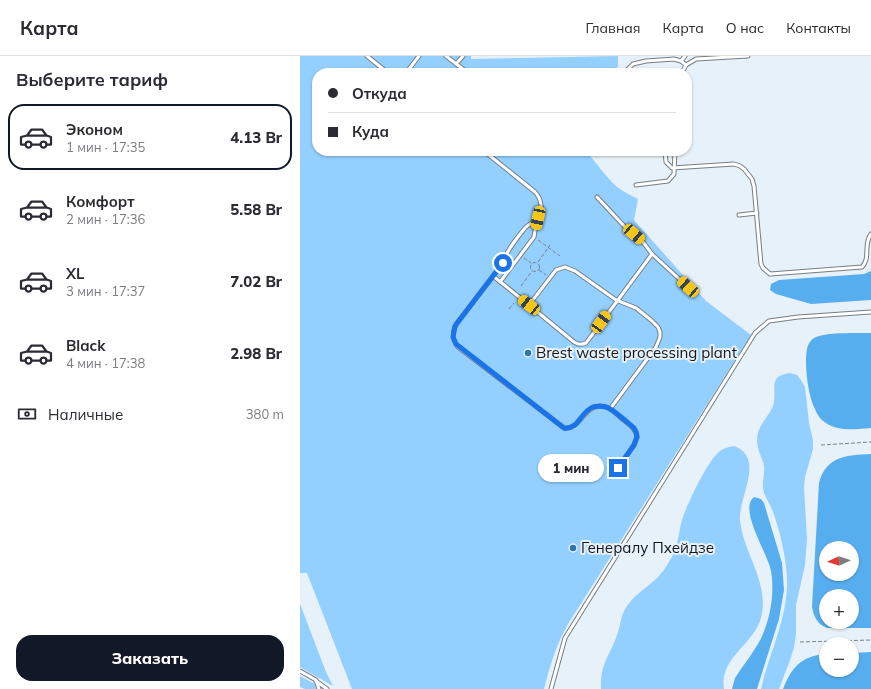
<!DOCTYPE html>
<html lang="ru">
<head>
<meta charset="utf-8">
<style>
	:root { --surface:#fff; --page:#f2f2f3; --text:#2b2b33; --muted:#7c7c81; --line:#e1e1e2; --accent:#111827 }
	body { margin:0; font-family:Mulish,sans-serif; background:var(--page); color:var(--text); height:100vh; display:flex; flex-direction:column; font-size:15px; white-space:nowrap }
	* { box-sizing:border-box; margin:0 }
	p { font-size:13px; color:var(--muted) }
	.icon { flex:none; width:22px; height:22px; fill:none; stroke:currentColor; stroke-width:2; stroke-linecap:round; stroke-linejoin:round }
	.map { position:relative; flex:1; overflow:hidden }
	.side { display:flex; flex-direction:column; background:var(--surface); width:300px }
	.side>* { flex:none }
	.banner { position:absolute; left:12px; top:12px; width:380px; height:88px; border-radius:16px; box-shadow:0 1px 3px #0004; display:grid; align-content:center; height:88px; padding:0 16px; background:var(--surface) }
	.needle { width:26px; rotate:267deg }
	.buttons { position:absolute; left:519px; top:485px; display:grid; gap:8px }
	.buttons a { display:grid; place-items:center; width:40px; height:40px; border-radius:50%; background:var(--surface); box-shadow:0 1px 3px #0004; font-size:20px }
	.end { position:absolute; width:18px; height:18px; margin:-9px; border:5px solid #1a73e8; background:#fff; box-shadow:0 0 0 2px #fff }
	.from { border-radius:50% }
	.bubble { position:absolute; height:28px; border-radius:14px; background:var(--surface); box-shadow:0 1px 3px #0004; font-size:13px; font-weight:800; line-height:28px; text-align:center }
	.car { position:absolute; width:12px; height:24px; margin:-12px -6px; border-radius:5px; box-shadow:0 0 3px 1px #0007; background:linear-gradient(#f5c518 24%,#345 0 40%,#f5c518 0 76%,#345 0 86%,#f5c518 0) }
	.banner b { display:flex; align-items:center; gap:14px; height:38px; font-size:15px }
	.banner b+b { border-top:1px solid var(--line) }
	.banner i { width:10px; height:10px; background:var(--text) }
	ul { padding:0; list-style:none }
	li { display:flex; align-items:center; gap:12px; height:66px; margin:0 8px 6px; padding:0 8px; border:2px solid transparent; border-radius:16px }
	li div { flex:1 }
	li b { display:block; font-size:15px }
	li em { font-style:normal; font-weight:800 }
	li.selected { border-color:var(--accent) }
	li>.icon { width:36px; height:36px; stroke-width:1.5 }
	h2 { padding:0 16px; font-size:18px; line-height:48px }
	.pay { display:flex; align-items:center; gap:10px; height:44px; padding:0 16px; font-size:15px }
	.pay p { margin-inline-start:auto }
	.cta { display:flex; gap:8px; margin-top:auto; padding:8px 16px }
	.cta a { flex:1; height:46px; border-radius:16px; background:var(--accent); color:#fff; font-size:16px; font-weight:800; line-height:46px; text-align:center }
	header { display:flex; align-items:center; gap:24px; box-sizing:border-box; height:56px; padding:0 20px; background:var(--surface); border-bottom:1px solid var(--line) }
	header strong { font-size:19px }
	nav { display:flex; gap:22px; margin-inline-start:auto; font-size:14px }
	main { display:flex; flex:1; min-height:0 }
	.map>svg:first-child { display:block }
	.green { fill:#93cfff }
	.water { fill:#57aeef; fill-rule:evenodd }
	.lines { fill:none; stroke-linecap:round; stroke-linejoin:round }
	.service-casing { stroke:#757e85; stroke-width:5 }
	.path { stroke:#7c8388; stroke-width:1; stroke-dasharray:4 2; stroke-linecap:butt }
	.service { stroke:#fff; stroke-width:3 }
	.route { stroke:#1a73e8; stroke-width:5 }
	.poi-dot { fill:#2e77ab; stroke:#e7f1f9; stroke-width:1.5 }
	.labels { text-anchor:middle; stroke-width:4; stroke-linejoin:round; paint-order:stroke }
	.poi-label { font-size:15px; fill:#121618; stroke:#e7f1f9; text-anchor:start }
</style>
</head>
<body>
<header>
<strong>Карта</strong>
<nav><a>Главная</a><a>Карта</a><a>О нас</a><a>Контакты</a></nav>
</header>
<main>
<section class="side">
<h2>Выберите тариф</h2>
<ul>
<li class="selected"><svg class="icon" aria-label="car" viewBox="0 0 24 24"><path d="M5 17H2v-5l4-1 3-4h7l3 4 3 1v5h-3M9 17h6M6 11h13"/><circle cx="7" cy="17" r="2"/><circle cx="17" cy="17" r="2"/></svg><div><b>Эконом</b><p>1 мин · 17:35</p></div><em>4.13 Br</em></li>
<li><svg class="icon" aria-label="car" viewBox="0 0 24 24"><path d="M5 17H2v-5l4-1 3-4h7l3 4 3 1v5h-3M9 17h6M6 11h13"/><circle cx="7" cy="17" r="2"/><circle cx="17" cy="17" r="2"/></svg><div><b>Комфорт</b><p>2 мин · 17:36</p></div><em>5.58 Br</em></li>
<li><svg class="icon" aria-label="car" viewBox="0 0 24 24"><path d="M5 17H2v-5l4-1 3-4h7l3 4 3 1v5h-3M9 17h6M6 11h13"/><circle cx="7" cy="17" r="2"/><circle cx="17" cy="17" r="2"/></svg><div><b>XL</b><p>3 мин · 17:37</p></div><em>7.02 Br</em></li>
<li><svg class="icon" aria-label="car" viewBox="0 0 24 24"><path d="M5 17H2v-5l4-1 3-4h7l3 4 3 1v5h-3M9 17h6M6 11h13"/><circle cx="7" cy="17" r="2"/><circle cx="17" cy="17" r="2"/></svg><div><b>Black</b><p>4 мин · 17:38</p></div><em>2.98 Br</em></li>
</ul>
<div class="pay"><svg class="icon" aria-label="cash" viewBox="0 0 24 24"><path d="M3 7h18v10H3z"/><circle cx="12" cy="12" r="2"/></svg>Наличные<p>380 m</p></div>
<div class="cta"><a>Заказать</a></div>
</section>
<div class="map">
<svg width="571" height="633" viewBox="0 0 571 633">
	<rect width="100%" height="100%" fill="#e7f1f9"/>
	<!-- green -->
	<g class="green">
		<path d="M0,0H171V3L318,0V10L312,17H17V95H286C296,106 305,120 316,130C322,135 330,139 338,143L334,164L406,245L451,279L268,568C256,589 250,610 244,633H52L7,517H0Z"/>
		<path d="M490,317L497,319L501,324L505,331L509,367L513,384V393L505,421L504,431L507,483L505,509L496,549V578L494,592L490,604L479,633H461C469,597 488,562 487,524C487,506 480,474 473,456C471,450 467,444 464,437C461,428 465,419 464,410C462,401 457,394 457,384C458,366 472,359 474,346C476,330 469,320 490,317Z"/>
		<path d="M434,390C466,402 438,442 440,464C443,498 472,529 460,565C451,590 419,603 424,633H301C300,606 311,599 318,576C321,567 321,558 327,550C335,538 348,531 358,521C364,515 369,506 373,499C379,486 379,471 384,458C390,443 408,404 420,395C424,392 429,391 434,390Z"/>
		<polygon points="0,548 26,616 33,630 0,611"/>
		<polygon points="0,620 15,628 16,633 5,633 0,631"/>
	</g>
	<!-- water -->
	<g class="water">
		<polygon points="571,215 571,244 511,248 476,238 470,234 471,228 479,224 564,218"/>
		<path d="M571,277V372C557,373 539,376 526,367C521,364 517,359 515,353C508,340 504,307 507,293C508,288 511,283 516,281C526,276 558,277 571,277Z"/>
		<path d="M571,398V572H527C517,568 514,561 512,551L519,427C526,400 547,399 571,398ZM526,492H552V518H526ZM526,540H552V566H526Z"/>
		<path d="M454,441L461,443L464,447L482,507L484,534L479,563L457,633H432L435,622L439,616C445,607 452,598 458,588C470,567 475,538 471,515C468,498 438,453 454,441Z"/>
		<path d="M571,596V633H483C492,611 501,600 526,598V614H552V597Z"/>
	</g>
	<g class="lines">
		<!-- service casing -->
		<g class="service-casing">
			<g id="service">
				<polyline points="67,0 88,17"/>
				<polyline points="146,0 168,17"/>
				<polyline points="381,5 385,0"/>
				<polyline points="156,8 163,0"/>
				<polyline points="106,17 119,0"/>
				<polyline points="324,17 333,8 346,5 374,3 381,5 386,9"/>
				<polyline points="382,17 386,9 396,3 448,0"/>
				<path d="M184,95L235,136C241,142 244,154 237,162C234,166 229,168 225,172C217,182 206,195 203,207L157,267C152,275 152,284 158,291L264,372C282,374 285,344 306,351C312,353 317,358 321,362C328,368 336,372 337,381L334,389L318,412"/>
				<path d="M365,95L366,106L372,112L434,108L440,110L444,113L452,123L454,130L461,208L463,212L470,218L562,211C571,202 563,188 571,178"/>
				<polyline points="336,129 368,125 374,118 375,95"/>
				<polyline points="439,159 457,157"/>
				<polyline points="352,198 388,231"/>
				<polyline points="193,220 229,249 256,214 265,211 275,215 316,244 336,252 351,264 358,271 360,276 360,281 356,291 310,353"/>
				<polyline points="200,226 234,181 237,162"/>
				<path d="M229,249L274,286C278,289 281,289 286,287L352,198L343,186L325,171L297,141"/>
				<polyline points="0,615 16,624 19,633"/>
				<polyline points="16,625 27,633"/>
				<polyline points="251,633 265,582 455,277 469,265 498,261 571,256"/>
			</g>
		</g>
		<!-- path -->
		<g class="path">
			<polyline points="238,184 260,200"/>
			<polyline points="224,202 231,207"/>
			<polyline points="238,206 250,189"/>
			<circle cx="235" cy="211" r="4.5"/>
			<polyline points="239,214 246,219"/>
			<polyline points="221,230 232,215"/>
			<polyline points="209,253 214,247"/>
			<polyline points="521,389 571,386"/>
			<polyline points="500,586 571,584"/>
		</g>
		<!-- service -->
		<use href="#service" class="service"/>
	</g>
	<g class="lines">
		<!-- route -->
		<path class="route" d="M203,207L155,270L153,281L156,288L264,372C279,374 280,356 293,351C297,350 302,350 306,351C313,353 328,367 334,372C336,375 337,377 337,381L334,389L318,412"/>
	</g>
	<!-- markers -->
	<g class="poi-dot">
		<circle cx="228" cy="297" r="4"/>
		<circle cx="273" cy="492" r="4"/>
	</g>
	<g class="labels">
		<!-- poi labels -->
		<g class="poi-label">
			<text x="236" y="302">Brest waste processing plant</text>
			<text x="281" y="497">Генералу Пхейдзе</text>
		</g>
	</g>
</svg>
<div class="buttons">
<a><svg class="needle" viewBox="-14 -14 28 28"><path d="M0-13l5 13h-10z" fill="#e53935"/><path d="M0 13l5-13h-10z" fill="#7c7c81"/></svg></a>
<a>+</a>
<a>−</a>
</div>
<i class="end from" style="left:203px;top:207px"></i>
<i class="end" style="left:318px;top:412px"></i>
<div class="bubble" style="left:238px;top:398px;width:66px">1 мин</div>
<i class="car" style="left:238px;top:162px;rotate:192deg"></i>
<i class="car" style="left:334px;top:178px;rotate:130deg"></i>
<i class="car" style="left:388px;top:231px;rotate:312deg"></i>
<i class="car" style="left:229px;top:249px;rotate:308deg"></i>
<i class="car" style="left:301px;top:266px;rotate:36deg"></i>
<div class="banner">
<b><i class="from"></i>Откуда</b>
<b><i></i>Куда</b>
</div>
</div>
</main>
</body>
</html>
